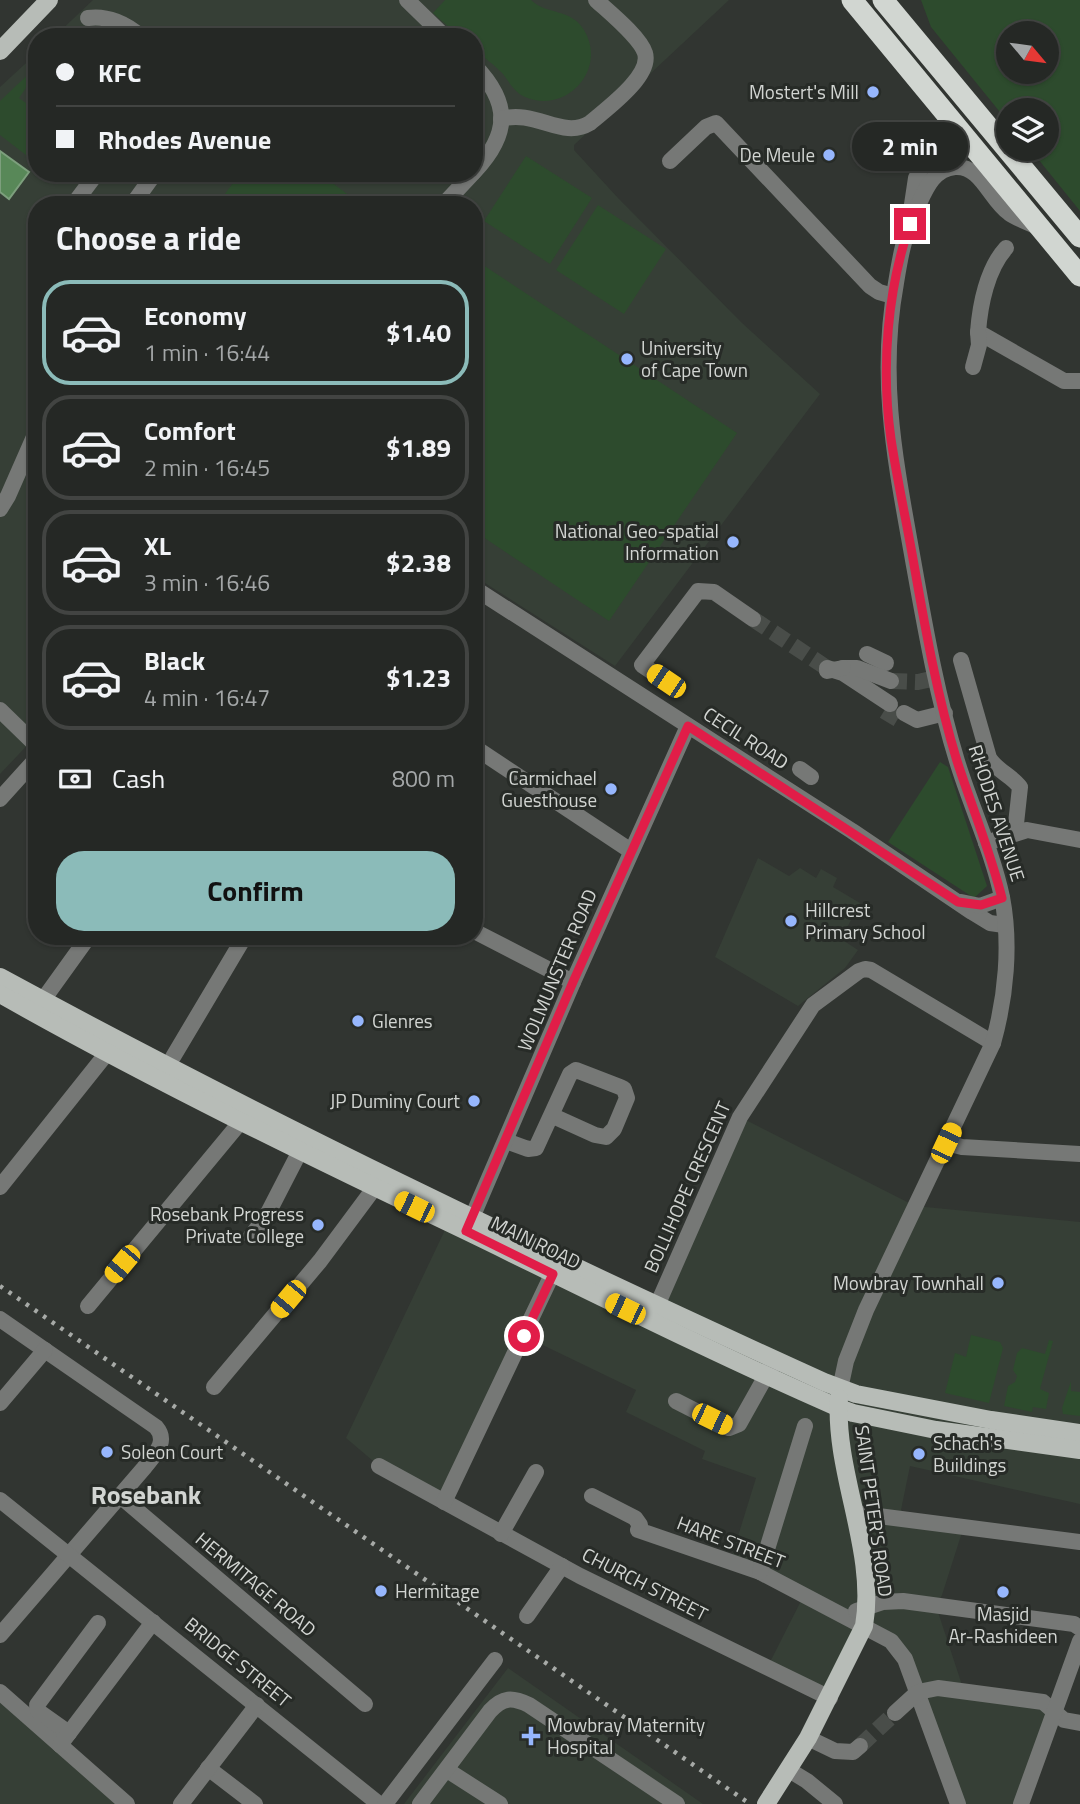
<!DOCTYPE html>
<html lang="en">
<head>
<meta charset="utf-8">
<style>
	:root { --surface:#252825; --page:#2d302d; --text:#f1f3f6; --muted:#a3a6a7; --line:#424442; --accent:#8bbbb9 }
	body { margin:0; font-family:"Titillium Web",sans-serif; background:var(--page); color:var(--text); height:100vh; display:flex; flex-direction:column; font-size:26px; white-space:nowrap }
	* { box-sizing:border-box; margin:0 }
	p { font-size:23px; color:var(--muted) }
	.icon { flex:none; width:38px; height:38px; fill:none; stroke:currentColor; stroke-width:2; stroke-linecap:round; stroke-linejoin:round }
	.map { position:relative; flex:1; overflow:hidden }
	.drawer { position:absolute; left:28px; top:196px; width:455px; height:749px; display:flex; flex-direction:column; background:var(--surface); border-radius:28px; box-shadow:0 2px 5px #0004,0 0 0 2px var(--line) }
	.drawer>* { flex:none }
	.hud { position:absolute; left:28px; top:28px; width:455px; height:154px; border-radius:28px; box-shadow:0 2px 5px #0004,0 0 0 2px var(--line); display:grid; align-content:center; height:154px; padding:0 28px; background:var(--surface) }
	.needle { width:46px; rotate:119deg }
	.controls { position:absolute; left:996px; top:21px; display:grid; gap:14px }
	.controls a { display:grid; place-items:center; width:63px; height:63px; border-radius:50%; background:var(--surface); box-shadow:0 2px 5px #0004,0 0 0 2px var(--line); font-size:35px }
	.end { position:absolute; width:32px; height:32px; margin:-16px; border:9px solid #e11d48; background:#fff; box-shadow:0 0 0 4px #fff }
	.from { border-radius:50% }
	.bubble { position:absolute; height:49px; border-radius:24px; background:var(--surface); box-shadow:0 2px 5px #0004,0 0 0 2px var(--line); font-size:23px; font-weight:700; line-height:49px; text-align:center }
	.car { position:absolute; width:21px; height:42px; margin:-21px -10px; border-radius:9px; box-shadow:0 0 5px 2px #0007; background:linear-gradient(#f5c518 24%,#345 0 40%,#f5c518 0 76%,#345 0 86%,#f5c518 0) }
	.hud b { display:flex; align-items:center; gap:24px; height:66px; font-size:26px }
	.hud b+b { border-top:2px solid var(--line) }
	.hud i { width:18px; height:18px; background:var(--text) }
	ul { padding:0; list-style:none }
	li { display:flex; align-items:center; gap:21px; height:105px; margin:0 14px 10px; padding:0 14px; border:4px solid var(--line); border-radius:28px }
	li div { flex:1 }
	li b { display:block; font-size:26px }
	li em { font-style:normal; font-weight:700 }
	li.active { border-color:var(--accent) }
	li>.icon { width:63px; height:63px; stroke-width:1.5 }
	h2 { padding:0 28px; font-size:32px; line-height:84px }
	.pay { display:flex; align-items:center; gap:18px; height:77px; padding:0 28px; font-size:26px }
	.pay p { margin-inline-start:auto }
	.cta { display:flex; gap:14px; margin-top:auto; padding:14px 28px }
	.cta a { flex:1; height:80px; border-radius:28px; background:var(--accent); color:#111; font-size:28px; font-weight:700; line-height:80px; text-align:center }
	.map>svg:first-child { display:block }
	.built { fill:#363f36 }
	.green { fill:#2d4b2d; fill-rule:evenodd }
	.water { fill:#588858; stroke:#7d9f7d; stroke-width:2 }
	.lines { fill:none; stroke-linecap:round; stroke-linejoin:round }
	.minor-tunnel { stroke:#494d49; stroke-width:16; stroke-dasharray:16 8; stroke-linecap:butt }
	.minor { stroke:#767876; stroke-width:16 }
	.major { stroke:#b7bcb7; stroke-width:18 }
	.highway { stroke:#d1d6d1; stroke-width:21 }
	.rail { stroke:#a7aaa7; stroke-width:4.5; stroke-dasharray:3.5 7; stroke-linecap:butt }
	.minor-bridge { stroke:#767876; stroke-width:16 }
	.route { stroke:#e11d48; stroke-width:9 }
	.poi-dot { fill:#96b6fd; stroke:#272b27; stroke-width:2.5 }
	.labels { text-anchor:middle; stroke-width:6; stroke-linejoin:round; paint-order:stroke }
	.poi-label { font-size:19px; fill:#d2d5d2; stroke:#272b27; text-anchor:end }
	.street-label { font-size:19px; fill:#d2d5d2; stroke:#272b27 }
	.district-label { font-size:26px; font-weight:bold; fill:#d2d5d2; stroke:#272b27 }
</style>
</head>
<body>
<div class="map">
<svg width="1080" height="1804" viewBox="0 0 1080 1804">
	<rect width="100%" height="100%" fill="#313531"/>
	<!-- built -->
	<g class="built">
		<polygon points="93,0 729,0 574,145 574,150 618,198 742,323 820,394 615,666 474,576 474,205 37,205 37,735 0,774 0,87 37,53 37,173 474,173 474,37 54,37"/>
		<polygon points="758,858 789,876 800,868 816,878 821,869 837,878 833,887 860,903 841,939 858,950 845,968 798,1006 715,957"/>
		<polygon points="740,1117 915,1206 1080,1222 1080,1504 910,1466 901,1510 908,1519 964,1526 942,1595 936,1606 964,1691 1054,1712 1021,1804 958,1804 905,1659 865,1626 830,1698 767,1668 804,1595 730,1562 756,1478 702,1459 705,1451 626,1412 636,1390 524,1336 444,1502 379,1466 346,1438 455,1209 656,1306"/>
		<polygon points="508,1668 703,1804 404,1804"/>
		<polygon points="0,1692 127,1804 0,1804"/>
	</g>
	<!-- green -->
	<g class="green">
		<path d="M445,0H531C546,15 571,8 584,30C608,69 566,115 525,97C514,92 510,83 503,74C495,65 483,57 474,49V37H460L433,13Z"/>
		<path d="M921,0H1080V211L1030,149H1046V110H1008V122L931,27ZM1008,33H1046V72H1008Z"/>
		<polygon points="37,66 37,79 33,84 30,82 19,98 37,111 35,162 0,135 0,101"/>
		<polygon points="526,156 592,198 550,264 484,221"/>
		<polygon points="240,173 319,173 362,205 217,205"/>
		<polygon points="598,205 666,249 624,314 556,270"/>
		<polygon points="483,265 737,433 609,621 474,531 474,278"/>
		<polygon points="940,762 948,767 987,886 974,898 888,842"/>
		<polygon points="971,1335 1000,1342 1003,1348 989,1403 945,1393 955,1353 966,1357"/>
		<polygon points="1049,1340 1053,1341 1040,1389 1049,1393 1046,1409 1033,1407 1032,1412 1004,1406 1008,1386 1015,1382 1017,1376 1013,1370 1017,1353 1022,1348 1045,1354"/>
		<polygon points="1071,1381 1071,1391 1080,1392 1080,1416 1063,1414 1062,1408"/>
	</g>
	<!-- water -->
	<polygon class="water" points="0,151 29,172 9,199 0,192"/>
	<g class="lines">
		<!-- minor-tunnel -->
		<g class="minor-tunnel">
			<polyline points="753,619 827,668"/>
			<polyline points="891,681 918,682 936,678"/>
			<polyline points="884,711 899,720"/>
			<polyline points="860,1746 895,1713"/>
		</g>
		<!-- minor -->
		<g class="minor">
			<polyline points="407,0 445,37"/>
			<path d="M88,18C107,15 127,24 141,37"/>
			<path d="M474,65C511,103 510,134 474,172"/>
			<path d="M501,119C536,109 562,140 590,123C606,109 652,76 645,53C640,37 609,12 596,0"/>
			<polyline points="670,161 706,127 716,123 870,286 879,292 893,296"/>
			<polyline points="73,205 97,173"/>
			<polyline points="132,205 155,173"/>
			<polyline points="443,205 473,173"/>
			<polyline points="911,211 916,178 932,148"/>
			<path d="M1006,248C987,269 980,305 978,332L1064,381H1080"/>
			<polyline points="973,367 979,345 978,332"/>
			<polyline points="0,509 8,496 37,430"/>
			<polyline points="474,588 852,831 972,912 990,923 1004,925"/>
			<polyline points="867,654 886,663"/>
			<path d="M961,660L989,758C997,771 1011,775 1020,787L1015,833"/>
			<polyline points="827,668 843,673 890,704"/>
			<polyline points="843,668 857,668 891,681"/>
			<polyline points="666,681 642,665 698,591 714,592 753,619"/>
			<polyline points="0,710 37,746"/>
			<polyline points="904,713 917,720 945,713"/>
			<polyline points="474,747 631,851"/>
			<polyline points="800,769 811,777"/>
			<polyline points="0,799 37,758"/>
			<polyline points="986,843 1027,830 1080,840"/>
			<polyline points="961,902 980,906 1002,898"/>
			<polyline points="474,931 573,982"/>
			<polyline points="43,1000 89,936"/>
			<polyline points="173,1057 245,936"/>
			<polyline points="506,1141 528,1149 536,1148 570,1074 576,1070 620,1087 624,1089 627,1098 614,1129 606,1137 595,1135 553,1116"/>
			<polyline points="946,1143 962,1147 1080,1154"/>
			<polyline points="0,1187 107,1053"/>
			<polyline points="468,1227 573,982 688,726"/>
			<polyline points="251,1236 266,1217 300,1151"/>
			<polyline points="88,1306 248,1113"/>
			<polyline points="652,1317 740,1117 813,1005 859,971 865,969 871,970 993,1043"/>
			<path d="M0,1319L156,1427C169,1442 154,1455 144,1468L0,1635"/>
			<polyline points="214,1387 320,1261 381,1179"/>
			<path d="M840,1389L846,1361L866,1310L993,1043C1006,997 1011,944 1002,897C992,850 971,807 957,761C937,696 925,627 913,560C896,464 878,381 896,283C900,258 904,235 915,212C924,194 931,169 955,167C981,165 990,200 1009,213C1017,219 1028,222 1037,227"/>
			<polyline points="676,1401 729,1428 739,1424 772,1365"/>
			<polyline points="0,1403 45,1350"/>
			<polyline points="379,1466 580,1576 830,1698"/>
			<polyline points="120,1496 365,1704"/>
			<polyline points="592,1496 635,1518 640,1525 638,1530 760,1572 891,1641 905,1659 958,1804"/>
			<polyline points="0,1500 379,1804"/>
			<polyline points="444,1502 558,1262"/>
			<polyline points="855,1513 1080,1542"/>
			<polyline points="501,1534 536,1472"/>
			<polyline points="760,1572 805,1426"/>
			<polyline points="856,1611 883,1602 903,1601 1074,1624 1080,1628"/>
			<polyline points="527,1616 562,1566"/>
			<polyline points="0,1692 127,1804"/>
			<polyline points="895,1713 918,1692 938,1688 1043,1702 1064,1720 1080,1723"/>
			<polyline points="69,1733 38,1711 37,1705 98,1623"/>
			<polyline points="808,1738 835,1751 853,1752 860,1746"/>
			<polyline points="60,1745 153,1622"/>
			<polyline points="208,1768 255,1804"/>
			<polyline points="447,1770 500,1804"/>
			<polyline points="789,1770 807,1781 835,1804"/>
			<polyline points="181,1804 257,1705"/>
			<polyline points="385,1804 495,1660"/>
			<path d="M420,1804L490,1711C503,1697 512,1697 529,1705L677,1804"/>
			<polyline points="1021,1804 1080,1641"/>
		</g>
		<!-- major -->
		<g class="major">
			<polyline points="0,51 49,0"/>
			<path d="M0,977C269,1123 545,1255 824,1382L856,1394L991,1420L1080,1433"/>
			<path d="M0,994C152,1080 309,1156 466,1231C590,1291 713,1353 839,1408L853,1413L936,1430L1080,1450"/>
			<path d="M766,1804L808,1738L864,1626C877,1551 834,1473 839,1398"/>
		</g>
		<!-- highway -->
		<g class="highway">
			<polyline points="852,0 1080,276"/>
			<polyline points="883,0 1080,237"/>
		</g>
		<!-- rail -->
		<polyline class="rail" points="0,1286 750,1804"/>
		<!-- minor-bridge -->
		<polyline class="minor-bridge" points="827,671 843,668"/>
	</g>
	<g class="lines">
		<!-- route -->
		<path class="route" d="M524,1336L553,1274L466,1231L573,982L688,726L958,902L981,905L1002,898C990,851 972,807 957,761C937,696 925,627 913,559C906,519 897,479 891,439C881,369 887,291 910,224"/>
	</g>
	<!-- markers -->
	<g class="poi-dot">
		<circle cx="873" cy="92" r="7"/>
		<circle cx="829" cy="155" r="7"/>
		<circle cx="627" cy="359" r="7"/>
		<circle cx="733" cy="542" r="7"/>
		<circle cx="611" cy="789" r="7"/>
		<circle cx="791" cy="921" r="7"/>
		<circle cx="358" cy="1021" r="7"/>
		<circle cx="474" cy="1101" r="7"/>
		<circle cx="318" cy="1225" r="7"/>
		<circle cx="998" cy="1283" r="7"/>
		<circle cx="107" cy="1452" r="7"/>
		<circle cx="919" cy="1454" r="7"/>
		<circle cx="381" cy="1591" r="7"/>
		<circle cx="1003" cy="1592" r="7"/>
		<path d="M527.5 1725.5h7v7h7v7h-7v7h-7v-7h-7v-7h7z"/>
	</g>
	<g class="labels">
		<!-- poi labels -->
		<g class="poi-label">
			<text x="859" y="99">Mostert's Mill</text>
			<text x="815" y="162">De Meule</text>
			<text x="641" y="355" text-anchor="start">University<tspan x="641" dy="22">of Cape Town</tspan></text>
			<text x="719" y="538">National Geo-spatial<tspan x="719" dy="22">Information</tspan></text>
			<text x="597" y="785">Carmichael<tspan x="597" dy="22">Guesthouse</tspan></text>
			<text x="805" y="917" text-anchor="start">Hillcrest<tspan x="805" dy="22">Primary School</tspan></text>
			<text x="372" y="1028" text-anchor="start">Glenres</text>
			<text x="460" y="1108">JP Duminy Court</text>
			<text x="304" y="1221">Rosebank Progress<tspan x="304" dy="22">Private College</tspan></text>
			<text x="984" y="1290">Mowbray Townhall</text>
			<text x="933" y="1450" text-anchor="start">Schach's<tspan x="933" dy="22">Buildings</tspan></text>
			<text x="121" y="1459" text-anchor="start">Soleon Court</text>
			<text x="395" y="1598" text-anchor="start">Hermitage</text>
			<text x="1003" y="1621" text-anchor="middle">Masjid<tspan x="1003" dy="22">Ar-Rashideen</tspan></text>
			<text x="547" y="1732" text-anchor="start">Mowbray Maternity<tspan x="547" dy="22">Hospital</tspan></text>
		</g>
		<!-- street labels -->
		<g class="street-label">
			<text transform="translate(746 738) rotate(33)" y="7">CECIL ROAD</text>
			<text transform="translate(997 813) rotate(72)" y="7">RHODES AVENUE</text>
			<text transform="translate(557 970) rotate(-67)" y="7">WOLMUNSTER ROAD</text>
			<text transform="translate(687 1187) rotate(-66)" y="7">BOLLIHOPE CRESCENT</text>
			<text transform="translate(536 1242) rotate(26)" y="7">MAIN ROAD</text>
			<text transform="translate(874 1511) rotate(82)" y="7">SAINT PETER'S ROAD</text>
			<text transform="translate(731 1542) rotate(21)" y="7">HARE STREET</text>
			<text transform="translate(256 1584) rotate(40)" y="7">HERMITAGE ROAD</text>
			<text transform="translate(645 1584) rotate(27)" y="7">CHURCH STREET</text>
			<text transform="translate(238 1662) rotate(39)" y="7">BRIDGE STREET</text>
		</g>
		<!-- district labels -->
		<g class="district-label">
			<text x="146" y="1504">Rosebank</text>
		</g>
	</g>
</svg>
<div class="controls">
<a><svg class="needle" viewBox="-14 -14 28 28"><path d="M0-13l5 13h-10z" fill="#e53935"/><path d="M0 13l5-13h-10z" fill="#a3a6a7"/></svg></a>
<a><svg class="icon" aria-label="layers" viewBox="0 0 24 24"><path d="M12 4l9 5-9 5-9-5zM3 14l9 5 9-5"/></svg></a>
</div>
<i class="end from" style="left:524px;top:1336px"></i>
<i class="end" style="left:910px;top:224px"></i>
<div class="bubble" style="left:852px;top:122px;width:116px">2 min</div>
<i class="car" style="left:666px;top:681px;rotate:304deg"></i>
<i class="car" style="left:946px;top:1143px;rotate:25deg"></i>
<i class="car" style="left:414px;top:1207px;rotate:296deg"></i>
<i class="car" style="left:122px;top:1264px;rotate:220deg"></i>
<i class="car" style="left:288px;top:1299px;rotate:220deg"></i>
<i class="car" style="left:625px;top:1309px;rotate:296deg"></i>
<i class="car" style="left:712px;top:1419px;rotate:116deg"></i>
<div class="hud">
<b><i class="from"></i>KFC</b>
<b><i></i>Rhodes Avenue</b>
</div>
<section class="drawer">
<h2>Choose a ride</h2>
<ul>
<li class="active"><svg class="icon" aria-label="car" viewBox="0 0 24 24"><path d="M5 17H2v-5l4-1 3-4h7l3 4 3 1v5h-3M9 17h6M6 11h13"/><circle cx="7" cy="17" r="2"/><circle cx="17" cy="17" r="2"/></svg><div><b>Economy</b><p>1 min · 16:44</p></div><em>$1.40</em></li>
<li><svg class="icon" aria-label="car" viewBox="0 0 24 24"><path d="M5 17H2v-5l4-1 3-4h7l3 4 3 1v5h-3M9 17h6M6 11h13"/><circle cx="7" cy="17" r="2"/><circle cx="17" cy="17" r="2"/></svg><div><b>Comfort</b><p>2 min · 16:45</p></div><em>$1.89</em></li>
<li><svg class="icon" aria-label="car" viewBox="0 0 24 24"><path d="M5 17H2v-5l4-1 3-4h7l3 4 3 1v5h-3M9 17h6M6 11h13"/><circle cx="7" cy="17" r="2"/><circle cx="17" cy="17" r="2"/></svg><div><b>XL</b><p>3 min · 16:46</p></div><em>$2.38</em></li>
<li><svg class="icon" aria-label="car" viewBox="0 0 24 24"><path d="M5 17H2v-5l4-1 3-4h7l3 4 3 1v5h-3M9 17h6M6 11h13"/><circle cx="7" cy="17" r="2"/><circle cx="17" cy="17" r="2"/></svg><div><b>Black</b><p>4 min · 16:47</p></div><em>$1.23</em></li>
</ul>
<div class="pay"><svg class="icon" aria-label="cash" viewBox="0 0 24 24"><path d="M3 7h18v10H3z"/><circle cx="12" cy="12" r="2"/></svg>Cash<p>800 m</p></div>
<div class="cta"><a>Confirm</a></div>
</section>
</div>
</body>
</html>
